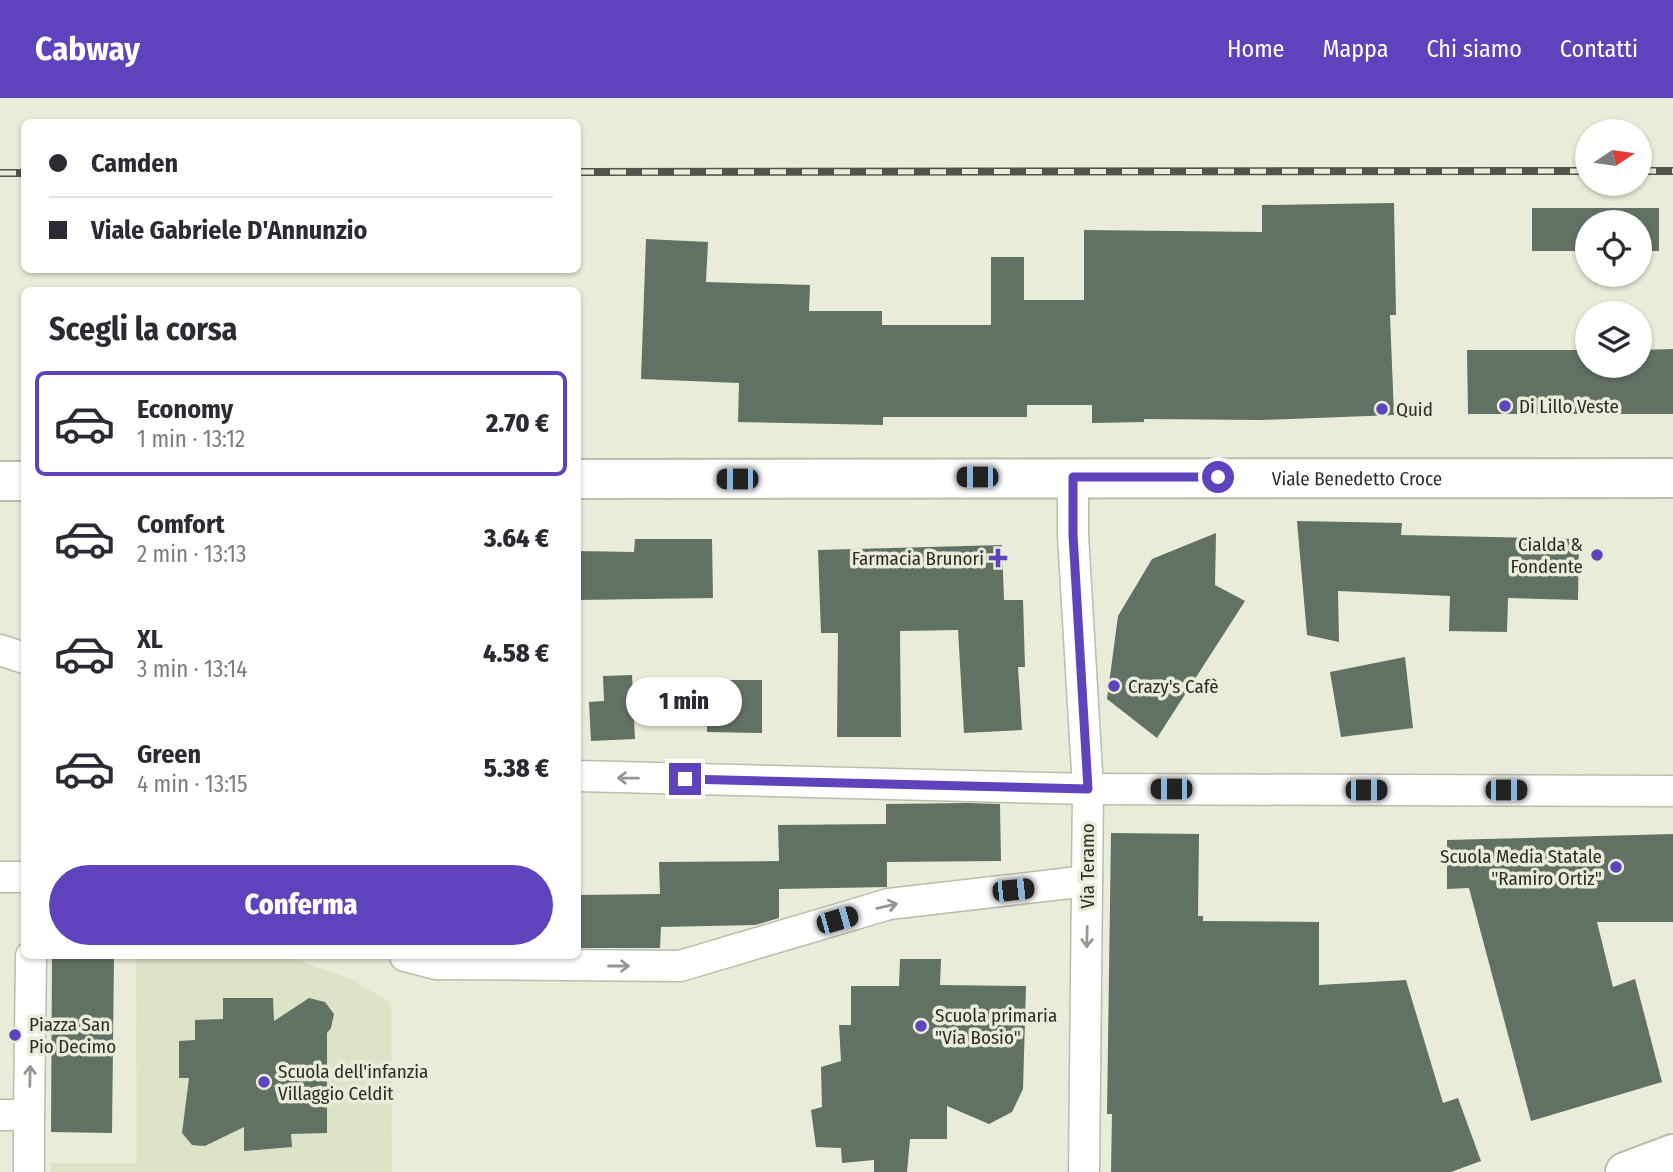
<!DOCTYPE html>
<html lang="it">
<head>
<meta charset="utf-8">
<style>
	:root { --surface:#fff; --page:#f2f2f3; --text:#2b2b33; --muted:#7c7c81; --line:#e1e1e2; --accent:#5e43bc }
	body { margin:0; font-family:"Fira Sans Condensed",sans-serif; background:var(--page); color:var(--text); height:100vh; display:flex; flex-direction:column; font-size:26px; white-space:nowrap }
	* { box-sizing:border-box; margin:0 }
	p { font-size:23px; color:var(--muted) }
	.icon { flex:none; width:38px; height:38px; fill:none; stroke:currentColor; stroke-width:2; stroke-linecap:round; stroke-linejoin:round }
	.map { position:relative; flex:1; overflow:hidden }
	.details { position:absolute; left:21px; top:189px; width:560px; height:672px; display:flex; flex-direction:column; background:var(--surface); border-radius:10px; box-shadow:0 2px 5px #0004 }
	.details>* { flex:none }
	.hud { position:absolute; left:21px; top:21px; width:560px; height:154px; border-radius:10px; box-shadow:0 2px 5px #0004; display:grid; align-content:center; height:154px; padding:0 28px; background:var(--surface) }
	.needle { width:46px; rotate:77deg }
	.controls { position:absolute; left:1575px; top:21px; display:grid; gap:14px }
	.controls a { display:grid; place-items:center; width:77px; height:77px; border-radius:50%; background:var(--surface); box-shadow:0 2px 5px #0004; font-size:35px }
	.end { position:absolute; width:32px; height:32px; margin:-16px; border:9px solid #5e43bc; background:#fff; box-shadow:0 0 0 4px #fff }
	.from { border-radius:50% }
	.bubble { position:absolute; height:49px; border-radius:24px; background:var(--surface); box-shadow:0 2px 5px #0004; font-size:23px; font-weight:800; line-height:49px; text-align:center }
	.car { position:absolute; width:21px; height:42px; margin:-21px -10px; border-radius:9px; box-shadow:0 0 5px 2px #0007; background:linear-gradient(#222 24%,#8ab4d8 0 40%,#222 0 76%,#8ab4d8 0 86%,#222 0) }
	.hud b { display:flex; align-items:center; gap:24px; height:66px; font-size:26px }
	.hud b+b { border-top:2px solid var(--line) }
	.hud i { width:18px; height:18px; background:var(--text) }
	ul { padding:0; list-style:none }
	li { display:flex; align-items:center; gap:21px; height:105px; margin:0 14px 10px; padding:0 14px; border:4px solid transparent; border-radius:10px }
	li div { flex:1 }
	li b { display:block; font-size:26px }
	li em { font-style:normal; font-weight:800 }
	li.active { border-color:var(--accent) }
	li>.icon { width:63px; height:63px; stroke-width:1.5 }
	h2 { padding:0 28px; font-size:32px; line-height:84px }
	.action { display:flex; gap:14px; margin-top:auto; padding:14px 28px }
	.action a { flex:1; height:80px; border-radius:42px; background:var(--accent); color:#fff; font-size:28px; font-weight:800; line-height:80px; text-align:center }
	header { display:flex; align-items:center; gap:42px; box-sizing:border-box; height:98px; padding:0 35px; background:var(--accent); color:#fff }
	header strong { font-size:33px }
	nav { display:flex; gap:38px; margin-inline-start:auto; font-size:24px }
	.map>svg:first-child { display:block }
	.built { fill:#dde3c7 }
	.building { fill:#617164 }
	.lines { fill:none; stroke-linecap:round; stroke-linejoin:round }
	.street-casing { stroke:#b9bdaa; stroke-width:33 }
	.secondary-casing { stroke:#b9bdaa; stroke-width:42 }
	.primary-casing { stroke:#b9bdaa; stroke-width:42 }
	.street { stroke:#fff; stroke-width:30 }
	.secondary { stroke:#fff; stroke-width:38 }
	.primary { stroke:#fff; stroke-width:38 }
	.rail-casing { stroke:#52534a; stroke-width:8 }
	.rail { stroke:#e8ecd8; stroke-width:5; stroke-dasharray:16; stroke-linecap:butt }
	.oneway { stroke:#969693 }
	.route { stroke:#5e43bc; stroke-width:9 }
	.poi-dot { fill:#5e43bc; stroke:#e8ecd8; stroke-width:2.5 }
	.labels { text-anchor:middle; stroke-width:7; stroke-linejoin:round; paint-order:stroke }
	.poi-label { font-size:19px; fill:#2d2e27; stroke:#e8ecd8; text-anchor:start }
	.street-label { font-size:19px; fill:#2d2e27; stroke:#e8ecd8 }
</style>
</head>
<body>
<header>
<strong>Cabway</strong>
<nav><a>Home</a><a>Mappa</a><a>Chi siamo</a><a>Contatti</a></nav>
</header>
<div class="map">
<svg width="1673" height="1074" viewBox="0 0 1673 1074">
	<rect width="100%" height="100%" fill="#e8ecd8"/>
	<!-- built -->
	<polygon class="built" points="136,858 285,858 349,880 391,905 392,1074 50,1074 50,1065 137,1065"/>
	<!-- building -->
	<g class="building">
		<polygon points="1394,105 1396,217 1390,217 1394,317 1262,322 1144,321 1144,324 1092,325 1092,307 1027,307 1027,319 883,319 883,327 738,324 739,285 641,281 646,141 708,144 706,184 810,187 809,213 882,213 882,227 991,227 991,159 1024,159 1024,202 1084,202 1084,132 1262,134 1262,107"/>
		<polygon points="1532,110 1659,110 1659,153 1640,153 1640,124 1587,124 1587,153 1532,153"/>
		<polygon points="1673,251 1673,316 1468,316 1467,252 1587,252 1587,268 1640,268 1640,252"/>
		<polygon points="1297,423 1402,425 1401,437 1579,441 1578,502 1508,500 1507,534 1449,533 1450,498 1338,493 1339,544 1307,537"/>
		<polygon points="1216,435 1215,487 1245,503 1157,640 1107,601 1118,518 1152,461"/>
		<polygon points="635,441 712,441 713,500 578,502 578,453 634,454"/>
		<polygon points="1002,447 1004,502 1023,502 1025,569 1018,569 1022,632 964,635 958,532 900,533 901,639 837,639 838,535 821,535 818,452"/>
		<polygon points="1405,559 1413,630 1341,639 1330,574"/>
		<polygon points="632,577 635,641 591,643 589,604 604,603 603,578"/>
		<polygon points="707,582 762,582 762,635 707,634"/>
		<polygon points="967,705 1000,706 1001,763 887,764 887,789 779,791 779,820 755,827 661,829 660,850 578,850 578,797 660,796 659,764 779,763 778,727 886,726 886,706"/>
		<polygon points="1111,735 1199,736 1198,818 1203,818 1203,823 1319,824 1319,887 1406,882 1443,1005 1458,1000 1481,1063 1451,1074 1111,1074 1112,1016 1107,1016"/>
		<polygon points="1673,736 1673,824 1597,824 1613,889 1635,881 1662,984 1531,1023 1469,790 1447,791 1447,742"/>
		<polygon points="52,858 114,858 112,1035 51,1034"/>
		<polygon points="900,861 941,861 940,887 1026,888 1023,991 1012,1014 989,1026 947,1008 947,1041 910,1041 907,1074 874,1074 874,1062 842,1065 841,1050 816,1049 811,1012 822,1009 821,969 841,963 839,927 851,927 851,888 899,888"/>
		<polygon points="223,900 273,900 274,923 309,900 325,904 334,916 331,930 327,935 327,1035 291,1036 292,1049 244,1053 244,1029 205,1048 192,1047 182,1035 189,980 179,980 179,943 195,942 195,922 223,921"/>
	</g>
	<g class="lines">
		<!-- street casing -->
		<g class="street-casing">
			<g id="street">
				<polyline points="1073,379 1073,437 1088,691 1084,1074"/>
				<polyline points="0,552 24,560"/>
				<polyline points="578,678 1088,691 1673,693"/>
				<polyline points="0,779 24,779"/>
				<polyline points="405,858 436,866 680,868 889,806 1087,783"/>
				<polyline points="0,1017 29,1017 31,858"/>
				<polyline points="29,1074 29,1017"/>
			</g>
		</g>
		<!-- secondary casing -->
		<g class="secondary-casing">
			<polyline id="secondary" points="1625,1074 1673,1056"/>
		</g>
		<!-- primary casing -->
		<g class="primary-casing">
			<g id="primary">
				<path id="s1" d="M578,381L1673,380"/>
				<polyline points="0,383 24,383"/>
			</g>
		</g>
		<!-- street -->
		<use href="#street" class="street"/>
		<!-- secondary -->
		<use href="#secondary" class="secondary"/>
		<!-- primary -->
		<use href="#primary" class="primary"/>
		<!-- rail casing -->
		<g class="rail-casing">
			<g id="rail">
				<polyline points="1640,73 1673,73"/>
				<polyline points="578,74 1587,73"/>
				<polyline points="0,75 24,75"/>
			</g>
		</g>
		<!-- rail -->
		<use href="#rail" class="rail"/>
	</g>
	<!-- one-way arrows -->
	<defs><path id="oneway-shaft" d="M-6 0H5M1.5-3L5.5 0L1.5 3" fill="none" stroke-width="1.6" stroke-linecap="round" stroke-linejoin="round" transform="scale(1.75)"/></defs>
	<g class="oneway">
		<use href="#oneway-shaft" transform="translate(628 680) rotate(-179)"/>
		<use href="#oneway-shaft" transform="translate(887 808) rotate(-13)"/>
		<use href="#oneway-shaft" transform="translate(1087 839) rotate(91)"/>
		<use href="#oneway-shaft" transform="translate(619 868)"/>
		<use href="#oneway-shaft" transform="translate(30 978) rotate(-89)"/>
	</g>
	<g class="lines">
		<!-- route -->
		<polyline class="route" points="685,681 1088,691 1073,437 1073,379 1218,379"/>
	</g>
	<!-- markers -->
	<g class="poi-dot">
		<circle cx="1505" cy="308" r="7"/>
		<circle cx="1382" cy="311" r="7"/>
		<circle cx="1597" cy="457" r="7"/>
		<path d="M994.5 449.5h7v7h7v7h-7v7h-7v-7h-7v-7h7z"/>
		<circle cx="1114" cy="588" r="7"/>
		<circle cx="1616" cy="769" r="7"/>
		<circle cx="921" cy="928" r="7"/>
		<circle cx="15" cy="937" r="7"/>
		<circle cx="264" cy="984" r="7"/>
	</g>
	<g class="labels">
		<!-- poi labels -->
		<g class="poi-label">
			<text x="1519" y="315">Di Lillo Veste</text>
			<text x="1396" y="318">Quid</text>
			<text x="1583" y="453" text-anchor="end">Cialda &amp;<tspan x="1583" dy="22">Fondente</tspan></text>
			<text x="984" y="467" text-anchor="end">Farmacia Brunori</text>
			<text x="1128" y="595">Crazy's Cafè</text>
			<text x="1602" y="765" text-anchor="end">Scuola Media Statale<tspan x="1602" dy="22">"Ramiro Ortiz"</tspan></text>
			<text x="935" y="924">Scuola primaria<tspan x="935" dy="22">"Via Bosio"</tspan></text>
			<text x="29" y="933">Piazza San<tspan x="29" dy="22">Pio Decimo</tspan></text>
			<text x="278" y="980">Scuola dell'infanzia<tspan x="278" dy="22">Villaggio Celdit</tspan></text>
		</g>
		<!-- street labels -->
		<g class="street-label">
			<text dy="7" stroke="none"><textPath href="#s1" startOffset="779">Viale Benedetto Croce</textPath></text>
			<text transform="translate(1087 768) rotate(-90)" y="7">Via Teramo</text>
		</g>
	</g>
</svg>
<div class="controls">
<a><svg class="needle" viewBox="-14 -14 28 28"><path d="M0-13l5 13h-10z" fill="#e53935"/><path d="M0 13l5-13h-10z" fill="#7c7c81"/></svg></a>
<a><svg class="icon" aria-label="locate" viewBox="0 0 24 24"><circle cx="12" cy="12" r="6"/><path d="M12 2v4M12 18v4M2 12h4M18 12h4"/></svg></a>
<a><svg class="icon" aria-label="layers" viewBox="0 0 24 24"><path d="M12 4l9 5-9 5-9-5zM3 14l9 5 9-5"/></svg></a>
</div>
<i class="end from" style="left:1218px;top:379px"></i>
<i class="end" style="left:685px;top:681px"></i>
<div class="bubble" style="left:626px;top:579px;width:116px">1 min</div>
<i class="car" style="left:977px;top:379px;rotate:270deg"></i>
<i class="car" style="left:737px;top:381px;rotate:270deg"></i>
<i class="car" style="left:1171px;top:691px;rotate:270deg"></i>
<i class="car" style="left:1366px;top:692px;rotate:90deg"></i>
<i class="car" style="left:1506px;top:692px;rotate:90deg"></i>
<i class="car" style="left:1013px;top:792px;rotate:84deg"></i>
<i class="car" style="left:837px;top:822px;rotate:74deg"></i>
<div class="hud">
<b><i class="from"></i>Camden</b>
<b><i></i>Viale Gabriele D'Annunzio</b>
</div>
<section class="details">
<h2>Scegli la corsa</h2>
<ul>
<li class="active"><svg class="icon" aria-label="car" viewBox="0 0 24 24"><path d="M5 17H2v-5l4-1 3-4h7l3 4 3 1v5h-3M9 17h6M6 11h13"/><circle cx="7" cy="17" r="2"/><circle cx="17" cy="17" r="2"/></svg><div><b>Economy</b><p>1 min · 13:12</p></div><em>2.70 €</em></li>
<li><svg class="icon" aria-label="car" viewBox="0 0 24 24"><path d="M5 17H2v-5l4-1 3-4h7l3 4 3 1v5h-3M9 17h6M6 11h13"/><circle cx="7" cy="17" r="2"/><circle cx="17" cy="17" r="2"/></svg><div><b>Comfort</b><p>2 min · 13:13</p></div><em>3.64 €</em></li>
<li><svg class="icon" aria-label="car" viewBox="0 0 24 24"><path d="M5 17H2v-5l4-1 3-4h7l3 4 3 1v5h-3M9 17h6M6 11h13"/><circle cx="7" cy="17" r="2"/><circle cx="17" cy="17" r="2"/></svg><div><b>XL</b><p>3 min · 13:14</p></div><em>4.58 €</em></li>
<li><svg class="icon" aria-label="car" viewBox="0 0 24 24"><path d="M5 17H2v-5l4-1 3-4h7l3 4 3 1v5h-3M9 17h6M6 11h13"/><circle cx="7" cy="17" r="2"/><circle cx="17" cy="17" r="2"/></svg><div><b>Green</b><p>4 min · 13:15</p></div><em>5.38 €</em></li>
</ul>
<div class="action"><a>Conferma</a></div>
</section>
</div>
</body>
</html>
